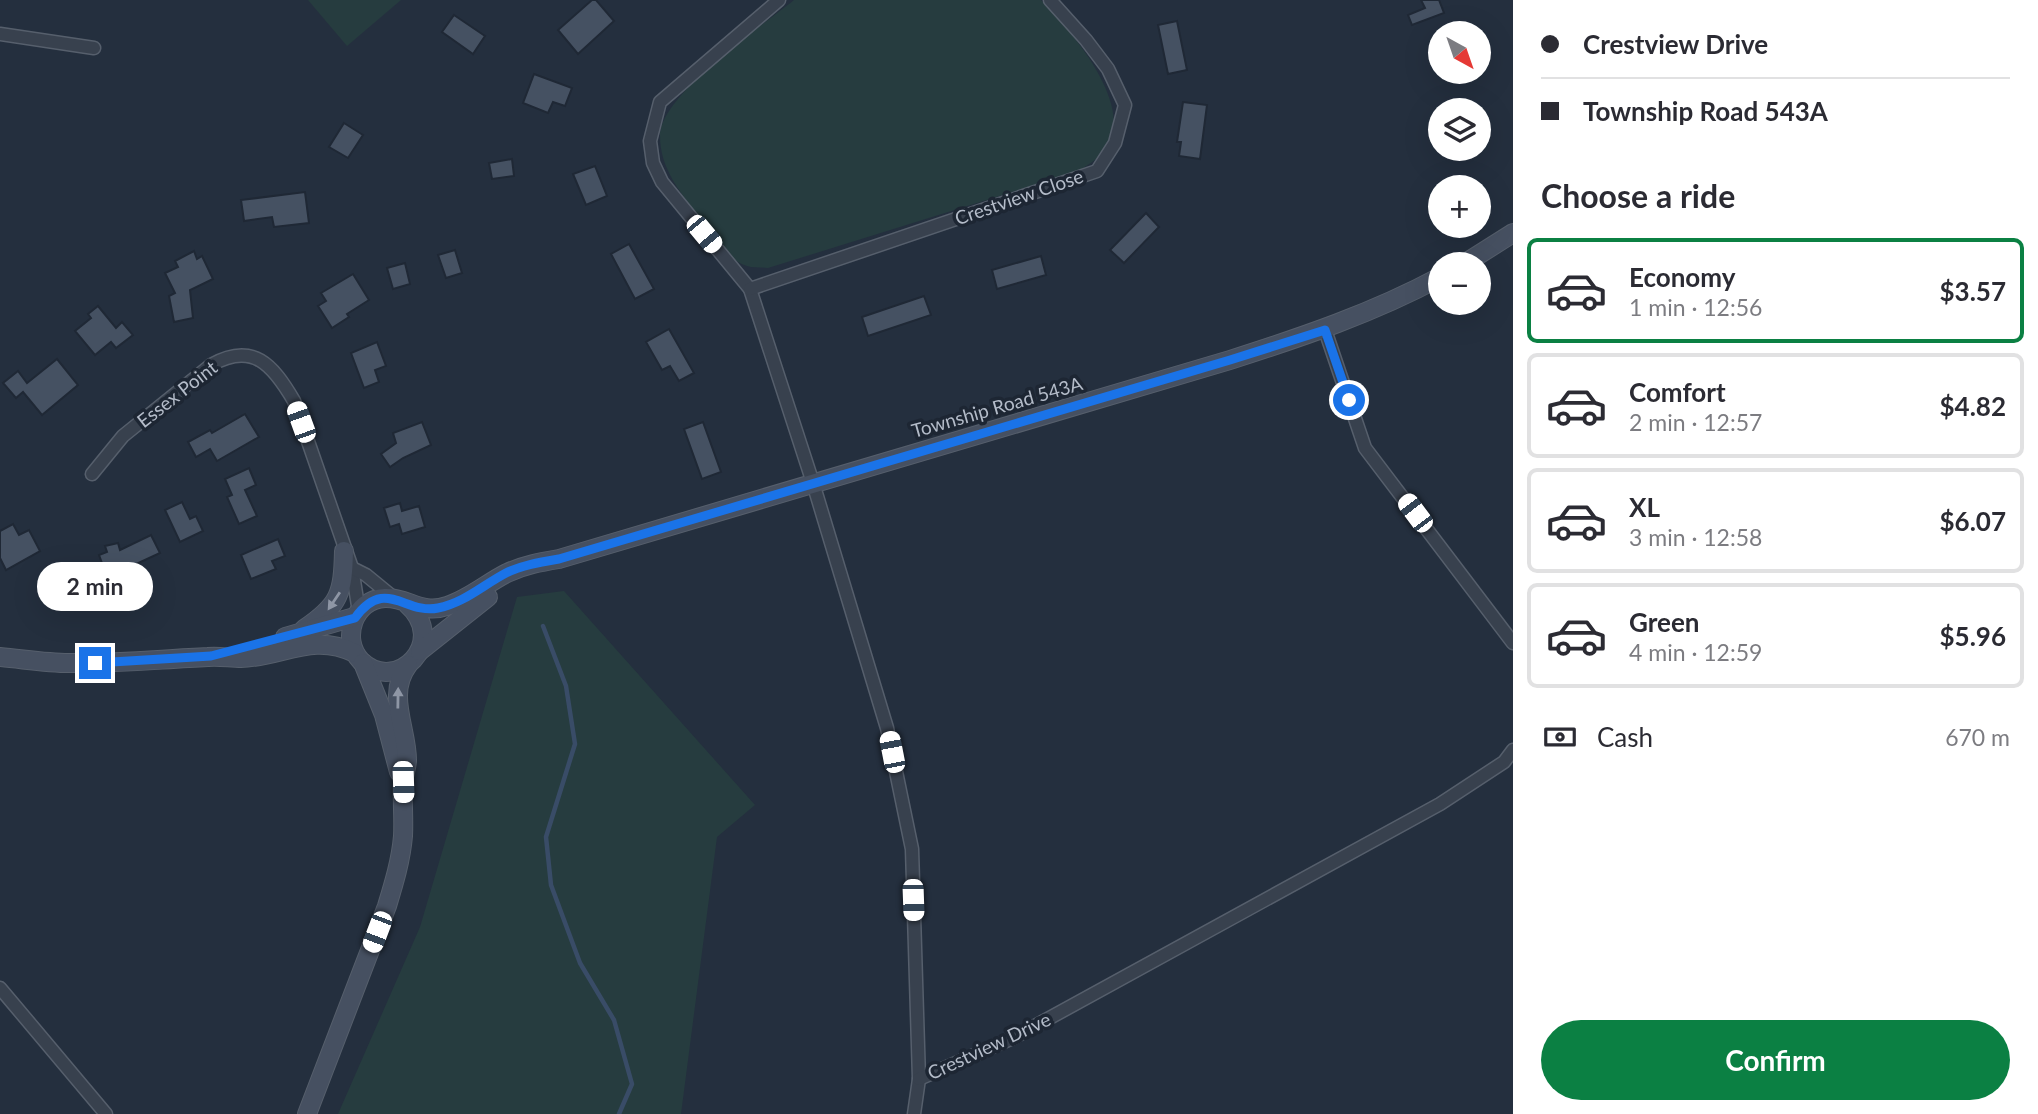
<!DOCTYPE html>
<html lang="en">
<head>
<meta charset="utf-8">
<style>
	:root { --surface:#fff; --page:#f2f2f3; --text:#2b2b33; --muted:#7c7c81; --line:#e1e1e2; --accent:#0b8043 }
	body { margin:0; font-family:Lato,sans-serif; background:var(--page); color:var(--text); height:100vh; display:flex; flex-direction:column; font-size:26px; white-space:nowrap }
	* { box-sizing:border-box; margin:0 }
	p { font-size:23px; color:var(--muted) }
	.icon { flex:none; width:38px; height:38px; fill:none; stroke:currentColor; stroke-width:2; stroke-linecap:round; stroke-linejoin:round }
	.map { position:relative; flex:1; overflow:hidden }
	.details { display:flex; flex-direction:column; background:var(--surface); width:525px }
	.details>* { flex:none }
	.hud { display:grid; align-content:center; height:154px; padding:0 28px; background:var(--surface) }
	.needle { width:46px; rotate:140deg }
	.buttons { position:absolute; left:1428px; top:21px; display:grid; gap:14px }
	.buttons a { display:grid; place-items:center; width:63px; height:63px; border-radius:50%; background:var(--surface); box-shadow:0 7px 28px #0002; font-size:35px }
	.end { position:absolute; width:32px; height:32px; margin:-16px; border:9px solid #1a73e8; background:#fff; box-shadow:0 0 0 4px #fff }
	.from { border-radius:50% }
	.bubble { position:absolute; height:49px; border-radius:24px; background:var(--surface); box-shadow:0 7px 28px #0002; font-size:23px; font-weight:700; line-height:49px; text-align:center }
	.car { position:absolute; width:21px; height:42px; margin:-21px -10px; border-radius:9px; box-shadow:0 0 5px 2px #0007; background:linear-gradient(#fff 24%,#345 0 40%,#fff 0 76%,#345 0 86%,#fff 0) }
	.hud b { display:flex; align-items:center; gap:24px; height:66px; font-size:26px }
	.hud b+b { border-top:2px solid var(--line) }
	.hud i { width:18px; height:18px; background:var(--text) }
	ul { padding:0; list-style:none }
	li { display:flex; align-items:center; gap:21px; height:105px; margin:0 14px 10px; padding:0 14px; border:4px solid var(--line); border-radius:10px }
	li div { flex:1 }
	li b { display:block; font-size:26px }
	li em { font-style:normal; font-weight:700 }
	li.active { border-color:var(--accent) }
	li>.icon { width:63px; height:63px; stroke-width:1.5 }
	h2 { padding:0 28px; font-size:32px; line-height:84px }
	.pay { display:flex; align-items:center; gap:18px; height:77px; padding:0 28px; font-size:26px }
	.pay p { margin-inline-start:auto }
	.action { display:flex; gap:14px; margin-top:auto; padding:14px 28px }
	.action a { flex:1; height:80px; border-radius:42px; background:var(--accent); color:#fff; font-size:28px; font-weight:700; line-height:80px; text-align:center }
	main { display:flex; flex:1; min-height:0 }
	.map>svg:first-child { display:block }
	.green { fill:#263c3f }
	.lines { fill:none; stroke-linecap:round; stroke-linejoin:round }
	.stream { stroke:#394c67; stroke-width:4.5 }
	.building { fill:#455162; stroke:#1f2835; stroke-width:2 }
	.minor-casing { stroke:#565f6c; stroke-width:15 }
	.secondary-casing { stroke:#565f6c; stroke-width:20 }
	.minor { stroke:#38414e; stroke-width:12 }
	.secondary { stroke:#465061; stroke-width:18 }
	.oneway { fill:#8e96a5 }
	.route { stroke:#1a73e8; stroke-width:9 }
	.labels { text-anchor:middle; stroke-width:7; stroke-linejoin:round; paint-order:stroke }
	.street-label { font-size:19px; fill:#b4bcc9; stroke:#1d2633 }
</style>
</head>
<body>
<main>
<div class="map">
<svg width="1513" height="1114" viewBox="0 0 1513 1114">
	<rect width="100%" height="100%" fill="#242f3e"/>
	<!-- green -->
	<g class="green">
		<polygon points="308,0 401,0 347,46"/>
		<path d="M794,0H1041C1070,29 1132,101 1109,144C1103,156 1088,165 1077,172L768,268C762,267 753,268 747,266C725,259 712,234 699,217C680,192 660,168 660,136C660,95 762,26 794,0Z"/>
		<polygon points="564,591 755,805 717,837 681,1114 338,1114 420,927 517,597"/>
	</g>
	<g class="lines">
		<!-- stream -->
		<polyline class="stream" points="543,626 566,686 575,744 546,837 551,885 580,963 614,1020 632,1084 619,1114"/>
	</g>
	<!-- building -->
	<g class="building">
		<polygon points="592,0 596,0 614,21 578,54 558,30"/>
		<polygon points="1421,0 1439,0 1444,13 1412,25 1408,15 1425,8"/>
		<polygon points="454,15 485,36 473,54 442,32"/>
		<polygon points="1177,21 1187,70 1168,74 1158,25"/>
		<polygon points="534,74 572,88 565,106 553,102 548,113 523,103"/>
		<polygon points="1183,102 1207,105 1200,159 1179,156 1181,142 1177,142"/>
		<polygon points="344,123 363,135 348,158 329,147"/>
		<polygon points="512,159 514,176 492,179 489,163"/>
		<polygon points="595,166 607,196 586,205 573,174"/>
		<polygon points="305,192 309,223 274,227 272,217 244,221 241,200"/>
		<polygon points="1146,213 1159,227 1124,263 1110,250"/>
		<polygon points="629,244 654,289 635,299 611,254"/>
		<polygon points="455,250 462,273 446,278 438,255"/>
		<polygon points="194,251 197,259 202,256 213,279 190,290 193,318 174,322 169,296 175,293 165,273 178,267 175,261"/>
		<polygon points="1041,256 1046,275 997,289 992,270"/>
		<polygon points="405,263 410,284 393,289 387,268"/>
		<polygon points="353,274 369,300 347,314 349,317 332,328 318,306 326,301 321,293"/>
		<polygon points="924,296 931,315 868,336 862,317"/>
		<polygon points="98,306 116,328 122,322 133,335 116,348 111,342 95,355 75,331 91,318 88,314"/>
		<polygon points="669,329 694,373 679,381 670,366 662,370 646,342"/>
		<polygon points="377,342 386,366 375,370 379,382 364,388 351,353"/>
		<polygon points="57,359 78,385 42,415 23,392 16,398 3,383 18,371 27,383"/>
		<polygon points="245,414 259,437 217,461 210,449 196,457 188,442 210,430 212,433"/>
		<polygon points="422,422 431,445 403,458 390,467 381,454 396,443 393,433"/>
		<polygon points="703,422 721,472 702,479 684,429"/>
		<polygon points="249,468 256,485 245,490 257,516 239,524 227,497 232,495 225,479"/>
		<polygon points="182,502 190,519 196,516 203,531 180,542 165,510"/>
		<polygon points="400,503 402,511 419,506 425,527 402,534 399,524 390,527 384,508"/>
		<polygon points="13,524 19,535 29,530 40,551 6,570 0,558 0,531"/>
		<polygon points="151,535 160,553 132,566 106,574 99,555 107,552 105,546 118,543 120,550"/>
		<polygon points="278,539 285,556 272,561 276,569 251,579 241,555"/>
		<polygon points="47,566 67,567 65,600 45,599"/>
	</g>
	<g class="lines">
		<!-- minor casing -->
		<g class="minor-casing">
			<g id="minor">
				<polyline points="779,0 660,102 650,141 653,163 662,182 750,289 813,483 887,728 912,849 919,1079 914,1114"/>
				<polyline points="0,34 94,48"/>
				<polyline points="750,289 1097,171 1115,143 1125,105 1108,69 1086,40 1050,0"/>
				<polyline points="1325,330 1365,448 1513,643"/>
				<path d="M92,474L123,436L211,365C253,341 273,365 294,401L352,568L359,612"/>
				<polyline points="352,568 366,575 394,598"/>
				<polyline points="0,988 106,1114"/>
				<polyline points="919,1079 1013,1038 1440,804 1504,762 1513,750"/>
			</g>
		</g>
		<!-- secondary casing -->
		<g class="secondary-casing">
			<g id="secondary">
				<polyline points="1464,264 1513,233"/>
				<path d="M407,604C450,642 396,695 361,661C340,639 354,599 385,598C408,597 421,615 447,606C469,599 487,583 507,573C524,565 541,562 559,559L1230,360C1302,337 1373,313 1440,277"/>
				<path d="M304,629C340,605 343,593 344,551"/>
				<polyline points="285,637 354,617"/>
				<polyline points="420,651 488,597"/>
				<path d="M0,657C23,659 46,663 69,663C116,664 162,659 208,657C219,656 230,658 241,658C283,657 312,632 355,653"/>
				<polyline points="363,663 384,715 399,772"/>
				<path d="M307,1114L387,906C394,883 401,860 403,836C404,818 402,800 403,782C404,774 407,767 407,760C407,728 386,694 408,665"/>
			</g>
		</g>
		<!-- minor -->
		<use href="#minor" class="minor"/>
		<!-- secondary -->
		<use href="#secondary" class="secondary"/>
	</g>
	<!-- one-way arrows -->
	<defs><path id="oneway-solid" d="M-6-.8H1V-3.2L6.5 0L1 3.2V.8H-6Z" transform="scale(1.75)"/></defs>
	<g class="oneway">
		<use href="#oneway-solid" transform="translate(334 601) rotate(124)"/>
		<use href="#oneway-solid" transform="translate(398 698) rotate(-89)"/>
	</g>
	<g class="lines">
		<!-- route -->
		<path class="route" d="M95,663L211,656L355,618C385,576 405,615 438,608C464,603 483,585 506,573C522,565 541,562 559,559L1230,360L1325,330L1349,400"/>
	</g>
	<g class="labels">
		<!-- street labels -->
		<g class="street-label">
			<text transform="translate(1019 197) rotate(-19)" y="7">Crestview Close</text>
			<text transform="translate(177 394) rotate(-38)" y="7">Essex Point</text>
			<text transform="translate(997 407) rotate(-16)" y="7">Township Road 543A</text>
			<text transform="translate(989 1046) rotate(-25)" y="7">Crestview Drive</text>
		</g>
	</g>
</svg>
<div class="buttons">
<a><svg class="needle" viewBox="-14 -14 28 28"><path d="M0-13l5 13h-10z" fill="#e53935"/><path d="M0 13l5-13h-10z" fill="#7c7c81"/></svg></a>
<a><svg class="icon" aria-label="layers" viewBox="0 0 24 24"><path d="M12 4l9 5-9 5-9-5zM3 14l9 5 9-5"/></svg></a>
<a>+</a>
<a>−</a>
</div>
<i class="end from" style="left:1349px;top:400px"></i>
<i class="end" style="left:95px;top:663px"></i>
<div class="bubble" style="left:37px;top:562px;width:116px">2 min</div>
<i class="car" style="left:704px;top:234px;rotate:140deg"></i>
<i class="car" style="left:301px;top:422px;rotate:340deg"></i>
<i class="car" style="left:1415px;top:513px;rotate:323deg"></i>
<i class="car" style="left:892px;top:752px;rotate:349deg"></i>
<i class="car" style="left:403px;top:782px;rotate:178deg"></i>
<i class="car" style="left:913px;top:900px;rotate:178deg"></i>
<i class="car" style="left:377px;top:932px;rotate:201deg"></i>
</div>
<section class="details">
<div class="hud">
<b><i class="from"></i>Crestview Drive</b>
<b><i></i>Township Road 543A</b>
</div>
<h2>Choose a ride</h2>
<ul>
<li class="active"><svg class="icon" aria-label="car" viewBox="0 0 24 24"><path d="M5 17H2v-5l4-1 3-4h7l3 4 3 1v5h-3M9 17h6M6 11h13"/><circle cx="7" cy="17" r="2"/><circle cx="17" cy="17" r="2"/></svg><div><b>Economy</b><p>1 min · 12:56</p></div><em>$3.57</em></li>
<li><svg class="icon" aria-label="car" viewBox="0 0 24 24"><path d="M5 17H2v-5l4-1 3-4h7l3 4 3 1v5h-3M9 17h6M6 11h13"/><circle cx="7" cy="17" r="2"/><circle cx="17" cy="17" r="2"/></svg><div><b>Comfort</b><p>2 min · 12:57</p></div><em>$4.82</em></li>
<li><svg class="icon" aria-label="car" viewBox="0 0 24 24"><path d="M5 17H2v-5l4-1 3-4h7l3 4 3 1v5h-3M9 17h6M6 11h13"/><circle cx="7" cy="17" r="2"/><circle cx="17" cy="17" r="2"/></svg><div><b>XL</b><p>3 min · 12:58</p></div><em>$6.07</em></li>
<li><svg class="icon" aria-label="car" viewBox="0 0 24 24"><path d="M5 17H2v-5l4-1 3-4h7l3 4 3 1v5h-3M9 17h6M6 11h13"/><circle cx="7" cy="17" r="2"/><circle cx="17" cy="17" r="2"/></svg><div><b>Green</b><p>4 min · 12:59</p></div><em>$5.96</em></li>
</ul>
<div class="pay"><svg class="icon" aria-label="cash" viewBox="0 0 24 24"><path d="M3 7h18v10H3z"/><circle cx="12" cy="12" r="2"/></svg>Cash<p>670 m</p></div>
<div class="action"><a>Confirm</a></div>
</section>
</main>
</body>
</html>
